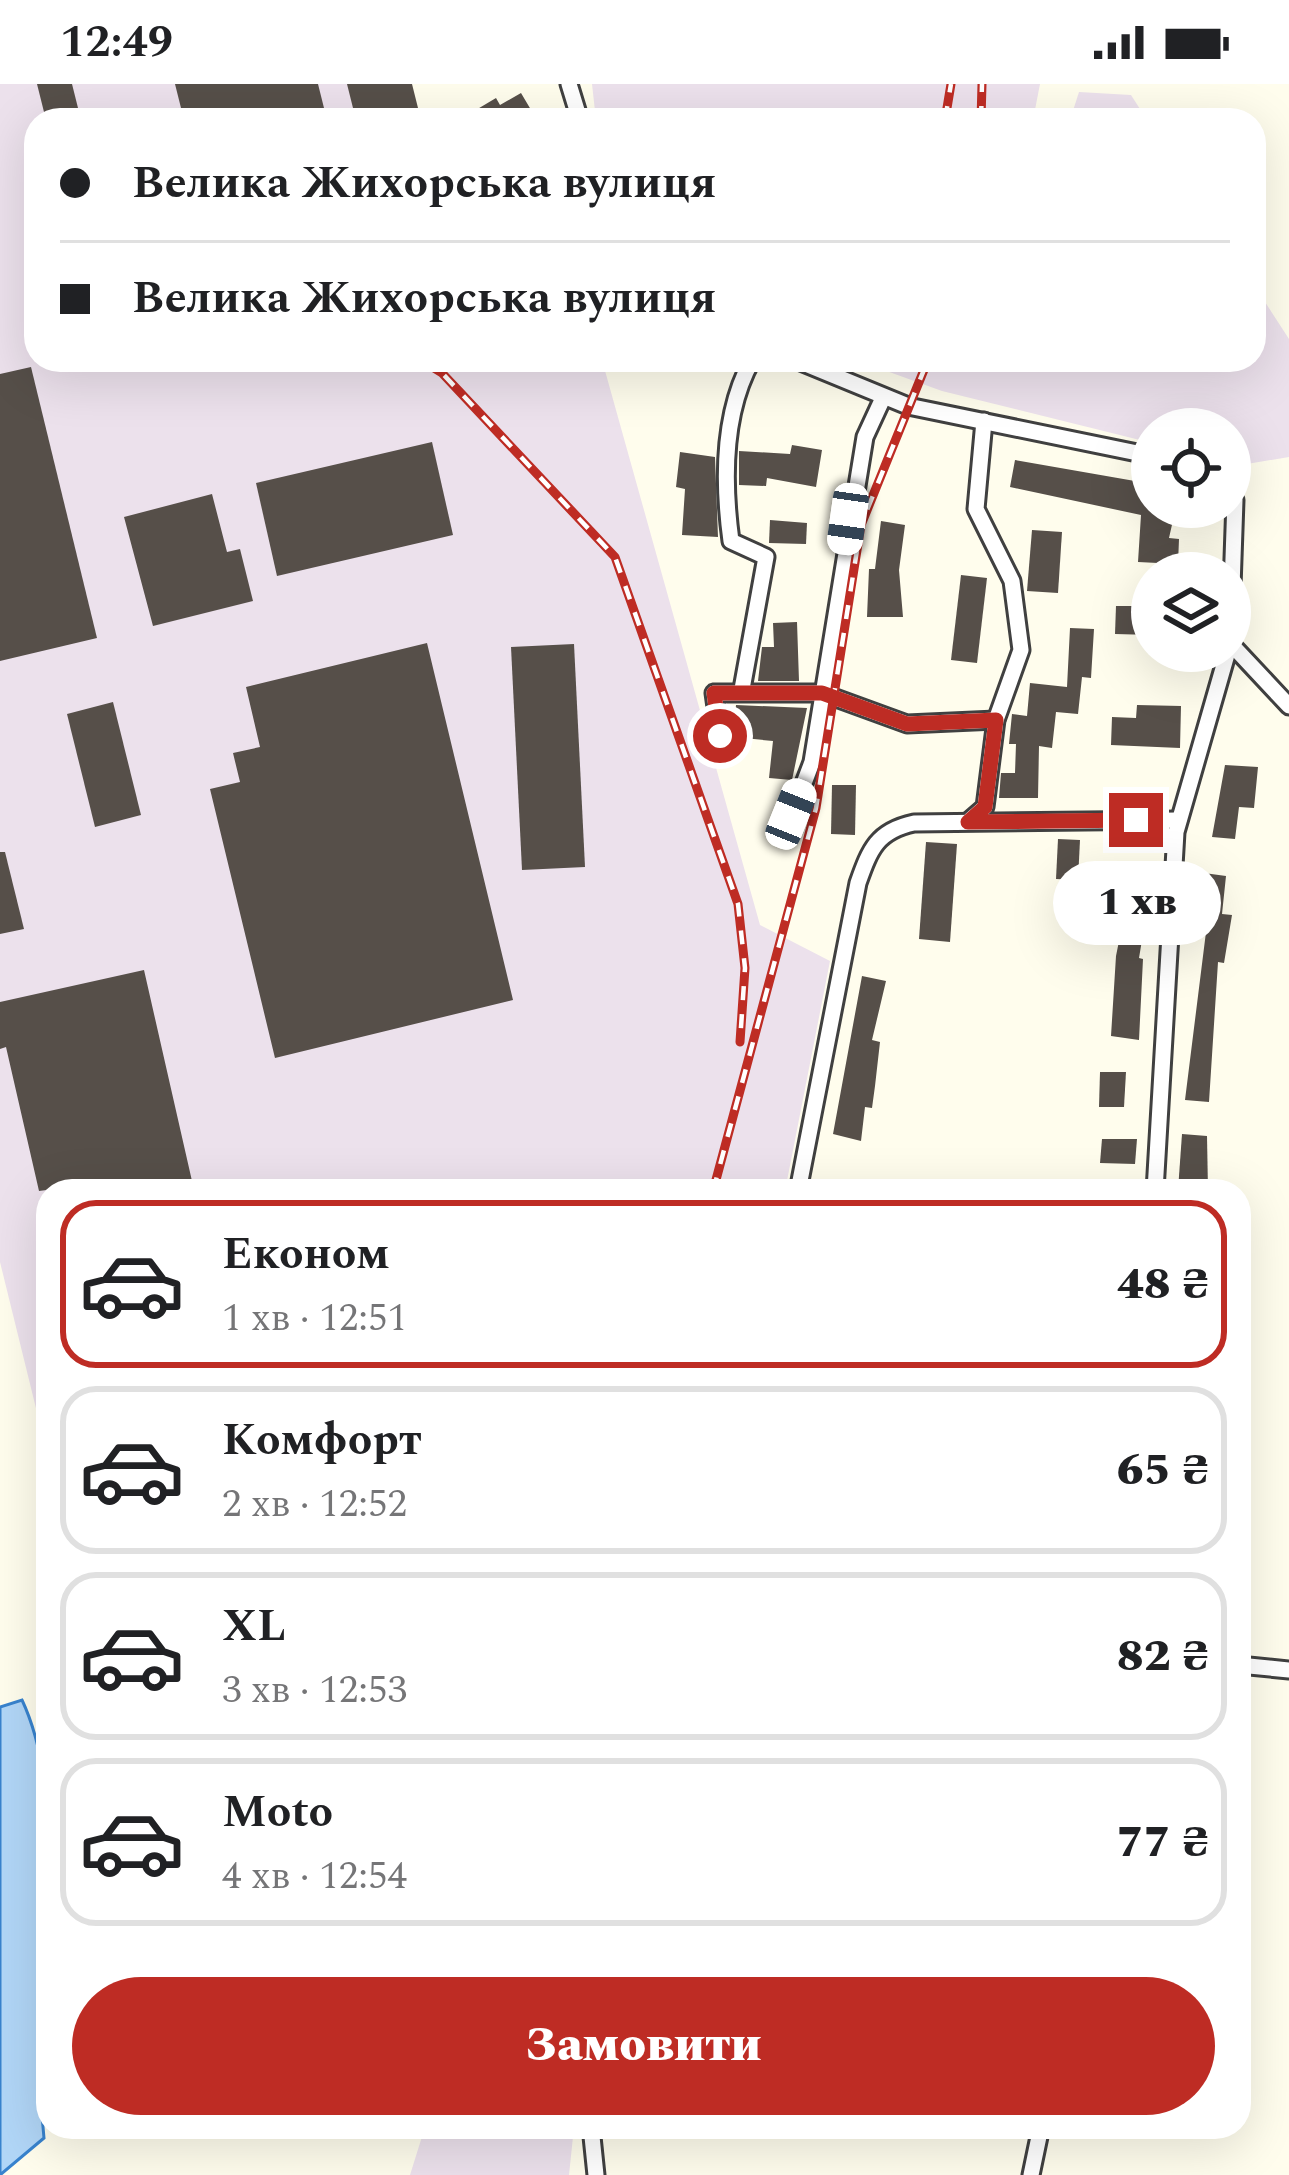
<!DOCTYPE html>
<html lang="uk">
<head>
<meta charset="utf-8">
<style>
	:root { --surface:#fff; --page:#f6f6f6; --text:#202124; --muted:#757577; --line:#e0e0e0; --accent:#be2c24 }
	body { margin:0; font-family:Spectral,serif; background:var(--page); color:var(--text); height:100vh; display:flex; flex-direction:column; font-size:45px; white-space:nowrap }
	* { box-sizing:border-box; margin:0 }
	p { font-size:39px; color:var(--muted) }
	.icon { flex:none; width:66px; height:66px; fill:none; stroke:currentColor; stroke-width:2; stroke-linecap:round; stroke-linejoin:round }
	.map { position:relative; flex:1; overflow:hidden }
	.drawer { position:absolute; left:36px; top:1095px; width:1215px; height:960px; display:flex; flex-direction:column; background:var(--surface); border-radius:36px; box-shadow:0 12px 48px #0002 }
	.drawer>* { flex:none }
	.guide { position:absolute; left:24px; top:24px; width:1242px; height:264px; border-radius:36px; box-shadow:0 12px 48px #0002; display:grid; align-content:center; height:264px; padding:0 36px; background:var(--surface) }
	.fabs { position:absolute; left:1131px; top:324px; display:grid; gap:24px }
	.fabs a { display:grid; place-items:center; width:120px; height:120px; border-radius:50%; background:var(--surface); box-shadow:0 12px 48px #0002; font-size:60px }
	.end { position:absolute; width:54px; height:54px; margin:-27px; border:15px solid #be2c24; background:#fff; box-shadow:0 0 0 6px #fff }
	.from { border-radius:50% }
	.bubble { position:absolute; height:84px; border-radius:42px; background:var(--surface); box-shadow:0 12px 48px #0002; font-size:39px; font-weight:800; line-height:84px; text-align:center }
	.car { position:absolute; width:36px; height:72px; margin:-36px -18px; border-radius:15px; box-shadow:0 0 9px 3px #0007; background:linear-gradient(#fff 24%,#345 0 40%,#fff 0 76%,#345 0 86%,#fff 0) }
	.guide b { display:flex; align-items:center; gap:42px; height:114px; font-size:45px }
	.guide b+b { border-top:3px solid var(--line) }
	.guide i { width:30px; height:30px; background:var(--text) }
	ul { padding:21px 0 0; list-style:none }
	li { display:flex; align-items:center; gap:36px; height:168px; margin:0 24px 18px; padding:0 12px; border:6px solid var(--line); border-radius:36px }
	li div { flex:1 }
	li b { display:block; font-size:45px }
	li em { font-style:normal; font-weight:800 }
	li.selected { border-color:var(--accent) }
	li>.icon { width:108px; height:108px; stroke-width:1.5 }
	.button { display:flex; gap:24px; margin-top:auto; padding:24px 36px }
	.button a { flex:1; height:138px; border-radius:72px; background:var(--accent); color:#fff; font-size:48px; font-weight:800; line-height:138px; text-align:center }
	.status { display:flex; justify-content:space-between; align-items:center; height:84px; padding:0 60px; background:var(--surface); direction:ltr }
	.status svg { height:33px; fill:currentColor }
	.map>svg:first-child { display:block }
	.industrial { fill:#ece1ec }
	.water { fill:#b1d6f7; stroke:#3883ce; stroke-width:3 }
	.building { fill:#564f49 }
	.lines { fill:none; stroke-linecap:round; stroke-linejoin:round }
	.minor-casing { stroke:#404040; stroke-width:21 }
	.minor { stroke:#fff; stroke-width:15 }
	.rail-casing { stroke:#be2c24; stroke-width:9 }
	.rail { stroke:#fff; stroke-width:4.5; stroke-dasharray:14; stroke-linecap:butt }
	.route { stroke:#be2c24; stroke-width:15 }
</style>
</head>
<body>
<div class="status"><b>12:49</b><svg viewBox="0 0 49 12"><path d="M0 12V9h3v3zM5 12V6h3v6zM10 12V3h3v9zM15 12V0h3v12zM26 1h20v11H26zM47 4h2v5h-2z"/></svg></div>
<div class="map">
<svg width="1289" height="2091" viewBox="0 0 1289 2091">
	<rect width="100%" height="100%" fill="#fffded"/>
	<!-- industrial -->
	<g class="industrial">
		<polygon points="0,0 411,0 420,36 36,36 36,276 602,276 760,841 830,877 785,1107 48,1107 48,1373 0,1178"/>
		<polygon points="592,0 1040,0 1033,36 596,36"/>
		<polygon points="1079,8 1131,11 1147,36 1070,36"/>
		<polygon points="1254,201 1289,255 1289,373 1241,381 1230,378 1230,345 1152,345 1152,359 942,307 856,276 1254,276"/>
		<polygon points="425,2043 574,2043 569,2091 410,2091"/>
	</g>
	<!-- water -->
	<path class="water" d="M22,1616C67,1711 48,1886 48,1993L41,2020L44,2054L0,2091V1623Z"/>
	<!-- building -->
	<g class="building">
		<polygon points="37,0 72,0 81,36 46,36"/>
		<polygon points="175,0 318,0 327,36 184,36"/>
		<polygon points="347,0 412,0 421,36 356,36"/>
		<polygon points="521,9 537,36 459,36 496,14 500,21"/>
		<polygon points="31,283 97,554 0,577 0,290"/>
		<polygon points="432,358 453,451 277,492 256,399"/>
		<polygon points="792,361 822,366 816,403 767,394 766,402 739,401 739,367 790,370"/>
		<polygon points="680,368 715,373 718,453 682,451 685,405 676,403"/>
		<polygon points="1015,376 1152,400 1152,423 1176,423 1169,454 1179,455 1178,480 1138,478 1141,431 1010,403"/>
		<polygon points="212,410 227,468 240,465 253,517 153,542 124,433"/>
		<polygon points="770,436 807,439 806,460 769,459"/>
		<polygon points="881,437 905,441 899,486 903,533 867,533 869,485 875,485"/>
		<polygon points="1032,446 1062,448 1058,509 1027,507"/>
		<polygon points="961,491 987,494 977,579 951,576"/>
		<polygon points="1116,522 1152,522 1152,551 1115,550"/>
		<polygon points="797,538 799,597 758,597 762,563 774,563 773,539"/>
		<polygon points="1070,544 1094,545 1091,594 1082,593 1078,630 1056,628 1052,664 1039,662 1038,714 999,714 1001,689 1015,689 1016,660 1009,660 1012,630 1027,632 1030,599 1067,603"/>
		<polygon points="427,559 513,916 275,974 210,705 240,698 233,669 260,663 246,603"/>
		<polygon points="574,560 585,783 522,786 511,563"/>
		<polygon points="113,618 141,731 95,743 67,630"/>
		<polygon points="736,621 807,624 792,696 769,694 773,657 733,653"/>
		<polygon points="1137,621 1181,622 1180,664 1111,661 1112,633 1136,634"/>
		<polygon points="1225,681 1258,683 1254,724 1239,723 1235,755 1212,753"/>
		<polygon points="832,701 856,701 855,751 831,750"/>
		<polygon points="1058,755 1080,756 1078,796 1056,795"/>
		<polygon points="926,758 957,760 950,858 919,855"/>
		<polygon points="0,768 5,768 24,845 0,850"/>
		<polygon points="1204,789 1226,792 1222,830 1232,831 1224,879 1218,878 1209,1018 1185,1016 1206,848"/>
		<polygon points="1127,817 1148,820 1139,874 1143,875 1139,956 1111,952 1116,872"/>
		<polygon points="144,886 192,1097 148,1107 86,1107 85,1101 39,1107 6,963 0,965 0,918"/>
		<polygon points="862,892 886,897 872,956 880,958 875,1002 872,1024 865,1023 861,1057 833,1050"/>
		<polygon points="1100,988 1126,988 1124,1023 1099,1023"/>
		<polygon points="1182,1050 1207,1052 1208,1107 1178,1106"/>
		<polygon points="1102,1055 1137,1055 1135,1080 1100,1079"/>
	</g>
	<g class="lines">
		<!-- minor casing -->
		<g class="minor-casing">
			<g id="minor">
				<polyline points="569,0 580,36"/>
				<polyline points="796,276 908,322 1152,372"/>
				<polyline points="1230,409 1235,416 1230,562"/>
				<polyline points="1231,560 1289,622"/>
				<path d="M742,605L766,473L731,457C723,398 723,328 752,276"/>
				<polyline points="720,652 714,609 822,609 907,640 996,636"/>
				<polyline points="792,731 812,678 865,353 883,314"/>
				<polyline points="970,736 985,723 996,636 1021,566 1012,497 976,425 984,337"/>
				<path d="M798,1107L858,799C870,765 877,747 914,739L1179,736"/>
				<polyline points="1155,1107 1176,748 1228,567"/>
				<polyline points="1239,1581 1289,1586"/>
				<polyline points="591,2043 596,2091"/>
				<polyline points="1031,2091 1041,2043"/>
			</g>
		</g>
		<!-- minor -->
		<use href="#minor" class="minor"/>
		<!-- rail casing -->
		<g class="rail-casing">
			<g id="rail">
				<polyline points="945,36 951,0"/>
				<polyline points="981,36 982,0"/>
				<polyline points="421,276 442,289 615,473 738,820 745,884 740,958"/>
				<polyline points="713,1107 816,724 861,441 928,276"/>
			</g>
		</g>
		<!-- rail -->
		<use href="#rail" class="rail"/>
	</g>
	<g class="lines">
		<!-- route -->
		<polyline class="route" points="720,652 714,609 822,609 907,640 996,636 985,723 968,738 1136,736"/>
	</g>
</svg>
<div class="fabs">
<a><svg class="icon" aria-label="locate" viewBox="0 0 24 24"><circle cx="12" cy="12" r="6"/><path d="M12 2v4M12 18v4M2 12h4M18 12h4"/></svg></a>
<a><svg class="icon" aria-label="layers" viewBox="0 0 24 24"><path d="M12 4l9 5-9 5-9-5zM3 14l9 5 9-5"/></svg></a>
</div>
<i class="end from" style="left:720px;top:652px"></i>
<i class="end" style="left:1136px;top:736px"></i>
<div class="bubble" style="left:1053px;top:777px;width:168px">1 хв</div>
<i class="car" style="left:848px;top:435px;rotate:188deg"></i>
<i class="car" style="left:791px;top:730px;rotate:22deg"></i>
<div class="guide">
<b><i class="from"></i>Велика Жихорська вулиця</b>
<b><i></i>Велика Жихорська вулиця</b>
</div>
<section class="drawer">
<ul>
<li class="selected"><svg class="icon" aria-label="car" viewBox="0 0 24 24"><path d="M5 17H2v-5l4-1 3-4h7l3 4 3 1v5h-3M9 17h6M6 11h13"/><circle cx="7" cy="17" r="2"/><circle cx="17" cy="17" r="2"/></svg><div><b>Економ</b><p>1 хв · 12:51</p></div><em>48 ₴</em></li>
<li><svg class="icon" aria-label="car" viewBox="0 0 24 24"><path d="M5 17H2v-5l4-1 3-4h7l3 4 3 1v5h-3M9 17h6M6 11h13"/><circle cx="7" cy="17" r="2"/><circle cx="17" cy="17" r="2"/></svg><div><b>Комфорт</b><p>2 хв · 12:52</p></div><em>65 ₴</em></li>
<li><svg class="icon" aria-label="car" viewBox="0 0 24 24"><path d="M5 17H2v-5l4-1 3-4h7l3 4 3 1v5h-3M9 17h6M6 11h13"/><circle cx="7" cy="17" r="2"/><circle cx="17" cy="17" r="2"/></svg><div><b>XL</b><p>3 хв · 12:53</p></div><em>82 ₴</em></li>
<li><svg class="icon" aria-label="car" viewBox="0 0 24 24"><path d="M5 17H2v-5l4-1 3-4h7l3 4 3 1v5h-3M9 17h6M6 11h13"/><circle cx="7" cy="17" r="2"/><circle cx="17" cy="17" r="2"/></svg><div><b>Moto</b><p>4 хв · 12:54</p></div><em>77 ₴</em></li>
</ul>
<div class="button"><a>Замовити</a></div>
</section>
</div>
</body>
</html>
